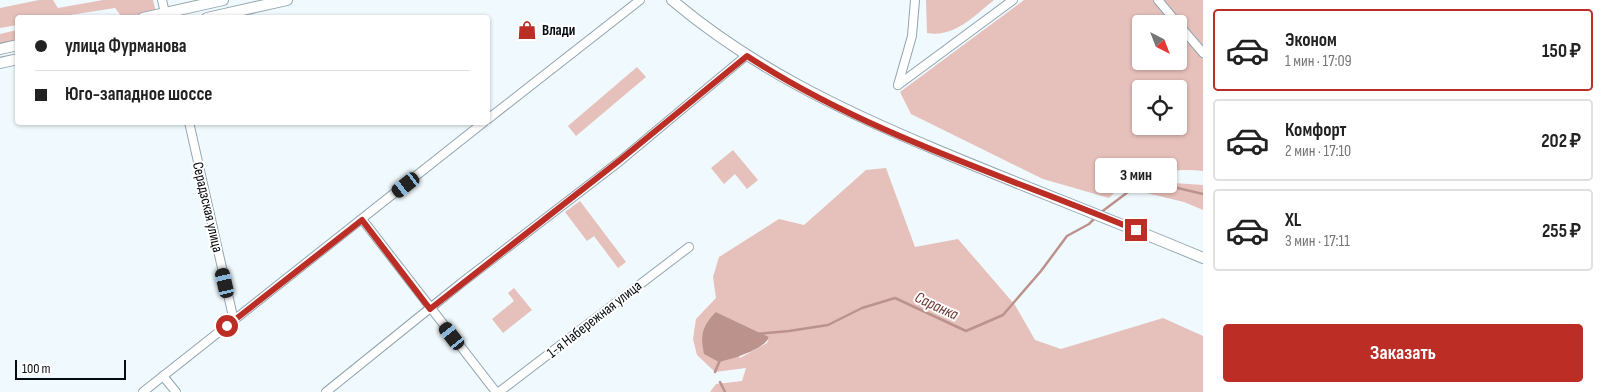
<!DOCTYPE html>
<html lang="ru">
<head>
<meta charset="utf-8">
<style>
	:root { --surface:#fff; --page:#f6f6f6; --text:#222; --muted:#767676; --line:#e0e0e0; --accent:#bb2d25 }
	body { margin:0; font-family:"Sofia Sans Condensed",sans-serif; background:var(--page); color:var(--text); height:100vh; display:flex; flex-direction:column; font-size:19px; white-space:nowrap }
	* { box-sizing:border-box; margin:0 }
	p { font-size:16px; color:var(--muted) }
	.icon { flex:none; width:28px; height:28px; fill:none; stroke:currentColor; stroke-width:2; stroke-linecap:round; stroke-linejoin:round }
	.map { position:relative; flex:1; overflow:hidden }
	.side { display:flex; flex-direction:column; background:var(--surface); width:400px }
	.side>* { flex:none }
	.top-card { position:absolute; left:15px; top:15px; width:475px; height:110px; border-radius:5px; box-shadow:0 1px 4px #0004; display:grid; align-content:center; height:110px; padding:0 20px; background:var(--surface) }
	.needle { width:32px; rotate:138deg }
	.tools { position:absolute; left:1132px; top:15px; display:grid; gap:10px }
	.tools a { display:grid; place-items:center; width:55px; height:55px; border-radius:5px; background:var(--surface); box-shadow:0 1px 4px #0004; font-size:25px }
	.scale { position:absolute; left:15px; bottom:12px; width:111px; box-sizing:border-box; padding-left:5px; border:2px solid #060c10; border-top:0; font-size:14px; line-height:18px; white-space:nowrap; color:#060c10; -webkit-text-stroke:4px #fff; paint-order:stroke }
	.end { position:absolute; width:22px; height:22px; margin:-11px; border:6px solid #bb2d25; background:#fff; box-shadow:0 0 0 2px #fff }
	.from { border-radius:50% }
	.bubble { position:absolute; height:35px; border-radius:5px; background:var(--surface); box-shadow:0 1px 4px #0004; font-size:16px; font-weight:700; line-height:35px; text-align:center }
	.car { position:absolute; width:15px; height:30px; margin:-15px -8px; border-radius:6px; box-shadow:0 0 4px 1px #0007; background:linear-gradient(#222 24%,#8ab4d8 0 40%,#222 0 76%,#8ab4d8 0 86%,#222 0) }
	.top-card b { display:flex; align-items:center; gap:18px; height:48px; font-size:19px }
	.top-card b+b { border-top:1px solid var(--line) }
	.top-card i { width:12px; height:12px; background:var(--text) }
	ul { padding:9px 0 0; list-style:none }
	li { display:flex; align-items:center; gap:15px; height:82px; margin:0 10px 8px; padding:0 10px; border:2px solid var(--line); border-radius:5px }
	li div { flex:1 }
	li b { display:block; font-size:19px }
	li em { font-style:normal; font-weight:700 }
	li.on { border-color:var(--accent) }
	li>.icon { width:45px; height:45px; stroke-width:1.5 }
	.button { display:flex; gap:10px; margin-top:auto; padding:10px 20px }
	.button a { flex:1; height:58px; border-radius:5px; background:var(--accent); color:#fff; font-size:20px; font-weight:700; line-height:58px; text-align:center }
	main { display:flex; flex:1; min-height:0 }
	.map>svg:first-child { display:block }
	.green { fill:#e6c0ba; fill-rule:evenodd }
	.water { fill:#bb928c }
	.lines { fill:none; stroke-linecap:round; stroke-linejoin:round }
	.stream { stroke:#bb928c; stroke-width:2.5 }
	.street-casing { stroke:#91a5b0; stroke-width:10 }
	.secondary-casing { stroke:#91a5b0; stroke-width:12 }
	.street { stroke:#fff; stroke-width:8 }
	.secondary { stroke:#fff; stroke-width:10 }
	.route { stroke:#bb2d25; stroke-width:6 }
	.labels { text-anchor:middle; stroke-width:4; stroke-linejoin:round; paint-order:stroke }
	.poi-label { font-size:15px; font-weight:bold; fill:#060c10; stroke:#fff; text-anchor:start }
	.street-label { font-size:15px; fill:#060c10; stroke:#fff }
	.water-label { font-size:16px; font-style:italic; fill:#703831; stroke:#fff }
</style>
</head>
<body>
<main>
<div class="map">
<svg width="1203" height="392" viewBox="0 0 1203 392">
	<rect width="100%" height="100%" fill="#f0f9fd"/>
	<!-- green -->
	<g class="green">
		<polygon points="39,0 53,0 58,8 103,0 153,0 156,12 122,17 115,8 57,17 18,18 17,25 0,28 0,8"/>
		<path d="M926,0H994C974,16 954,38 927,33Z"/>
		<path d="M1024,0H1155L1175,24H1141V61H1179V28L1203,57V171C1172,167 1131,175 1109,198L1043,179L911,114L900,92ZM1141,89H1179V126H1141Z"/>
		<polygon points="1158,0 1203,0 1203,53"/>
		<polygon points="17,30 17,42 0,45 0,34"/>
		<polygon points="637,67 646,77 576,136 568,126"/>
		<polygon points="733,150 758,180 747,189 735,174 724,184 711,168"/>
		<path d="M886,168L915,247L958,239L1015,305L1035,340L1061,349L1163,318L1203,336V392H710L716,384L742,381L746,368L715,372L697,355L693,339L696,319L716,298L713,277L719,257L779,219L804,225L866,170ZM716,312L769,337L767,343L740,358Z"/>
		<polygon points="1159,182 1203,185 1203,210 1184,202 1134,190"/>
		<polygon points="580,201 626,262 618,268 594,236 587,241 565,212"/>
		<polygon points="514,288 532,310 503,333 492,319 514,301 508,293"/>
	</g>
	<!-- water -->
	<path class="water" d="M716,312L769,337C764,350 732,359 719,362L704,354C700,335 702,326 716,312Z"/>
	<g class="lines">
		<!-- stream -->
		<g class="stream">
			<polyline points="1100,213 1144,180 1203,194"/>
			<polyline points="757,334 789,331 828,325 862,308 895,298 966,331 1003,315 1041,271 1067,236 1089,224 1096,217"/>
			<polyline points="715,372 720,360"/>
			<polyline points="720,382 725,392"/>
		</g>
		<!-- street casing -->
		<g class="street-casing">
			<g id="street">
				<polyline points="162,0 165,13"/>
				<polyline points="1158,0 1178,24"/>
				<polyline points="1179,25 1203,53"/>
				<polyline points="898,85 1013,0"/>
				<polyline points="898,85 912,36 915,0"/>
				<polyline points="488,119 640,0"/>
				<polyline points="189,122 234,321"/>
				<polyline points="362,219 496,392"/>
				<polyline points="163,376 176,392"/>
				<polyline points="143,392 484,122"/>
				<polyline points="326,392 460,284 620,161 747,55"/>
				<polyline points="499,392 689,247"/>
			</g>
		</g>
		<!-- secondary casing -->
		<g class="secondary-casing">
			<g id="secondary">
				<path d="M672,0C751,67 843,111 937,150C1025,187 1115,221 1203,258"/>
				<polyline points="143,18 223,0"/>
				<polyline points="207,18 287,0"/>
				<polyline points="0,49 18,45"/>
				<polyline points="0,63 18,59"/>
			</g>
		</g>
		<!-- street -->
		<use href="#street" class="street"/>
		<!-- secondary -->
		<use href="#secondary" class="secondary"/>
	</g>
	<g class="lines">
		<!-- route -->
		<path class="route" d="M227,326L362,220L430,309L620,160L747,56C866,134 1006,176 1136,230"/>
	</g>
	<!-- icons -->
	<defs>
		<g id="shop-bare" transform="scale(1.5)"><path d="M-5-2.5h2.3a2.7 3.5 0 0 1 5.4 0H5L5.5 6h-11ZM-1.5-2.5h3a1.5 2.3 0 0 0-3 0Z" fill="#bb2d25" stroke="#fff" stroke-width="2.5" paint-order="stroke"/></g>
	</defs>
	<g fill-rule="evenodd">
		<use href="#shop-bare" x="527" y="30"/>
	</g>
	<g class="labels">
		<!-- poi labels -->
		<g class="poi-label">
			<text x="542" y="35">Влади</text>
		</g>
		<!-- street labels -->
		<g class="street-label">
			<text transform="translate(208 207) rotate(77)" y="5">Серадзская улица</text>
			<text transform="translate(594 319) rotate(-38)" y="5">1-я Набережная улица</text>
		</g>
		<!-- water labels -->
		<g class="water-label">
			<text transform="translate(937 305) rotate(25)" y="6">Саранка</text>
		</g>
	</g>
</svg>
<div class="tools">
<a><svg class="needle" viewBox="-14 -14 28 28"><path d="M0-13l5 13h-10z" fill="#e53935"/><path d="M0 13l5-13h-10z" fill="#767676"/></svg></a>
<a><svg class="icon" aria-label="locate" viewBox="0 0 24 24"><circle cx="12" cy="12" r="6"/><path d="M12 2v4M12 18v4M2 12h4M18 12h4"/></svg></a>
</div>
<div class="scale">100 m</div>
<i class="end from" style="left:227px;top:326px"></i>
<i class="end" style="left:1136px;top:230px"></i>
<div class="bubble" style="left:1095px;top:158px;width:82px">3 мин</div>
<i class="car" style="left:406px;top:185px;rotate:232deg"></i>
<i class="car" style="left:225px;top:283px;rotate:347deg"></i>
<i class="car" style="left:452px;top:336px;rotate:322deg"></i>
<div class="top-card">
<b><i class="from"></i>улица Фурманова</b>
<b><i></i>Юго-западное шоссе</b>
</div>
</div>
<section class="side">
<ul>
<li class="on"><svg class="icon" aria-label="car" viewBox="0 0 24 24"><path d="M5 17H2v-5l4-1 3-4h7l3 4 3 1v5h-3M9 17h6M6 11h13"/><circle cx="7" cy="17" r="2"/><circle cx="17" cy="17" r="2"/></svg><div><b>Эконом</b><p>1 мин · 17:09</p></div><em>150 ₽</em></li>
<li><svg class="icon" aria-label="car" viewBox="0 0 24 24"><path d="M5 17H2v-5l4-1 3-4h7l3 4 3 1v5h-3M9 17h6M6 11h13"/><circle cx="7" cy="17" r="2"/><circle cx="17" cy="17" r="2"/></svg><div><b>Комфорт</b><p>2 мин · 17:10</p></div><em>202 ₽</em></li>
<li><svg class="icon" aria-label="car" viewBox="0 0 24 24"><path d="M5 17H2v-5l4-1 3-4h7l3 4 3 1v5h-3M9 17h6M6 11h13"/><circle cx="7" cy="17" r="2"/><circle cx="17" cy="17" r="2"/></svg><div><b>XL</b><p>3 мин · 17:11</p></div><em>255 ₽</em></li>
</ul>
<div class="button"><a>Заказать</a></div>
</section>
</main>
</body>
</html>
